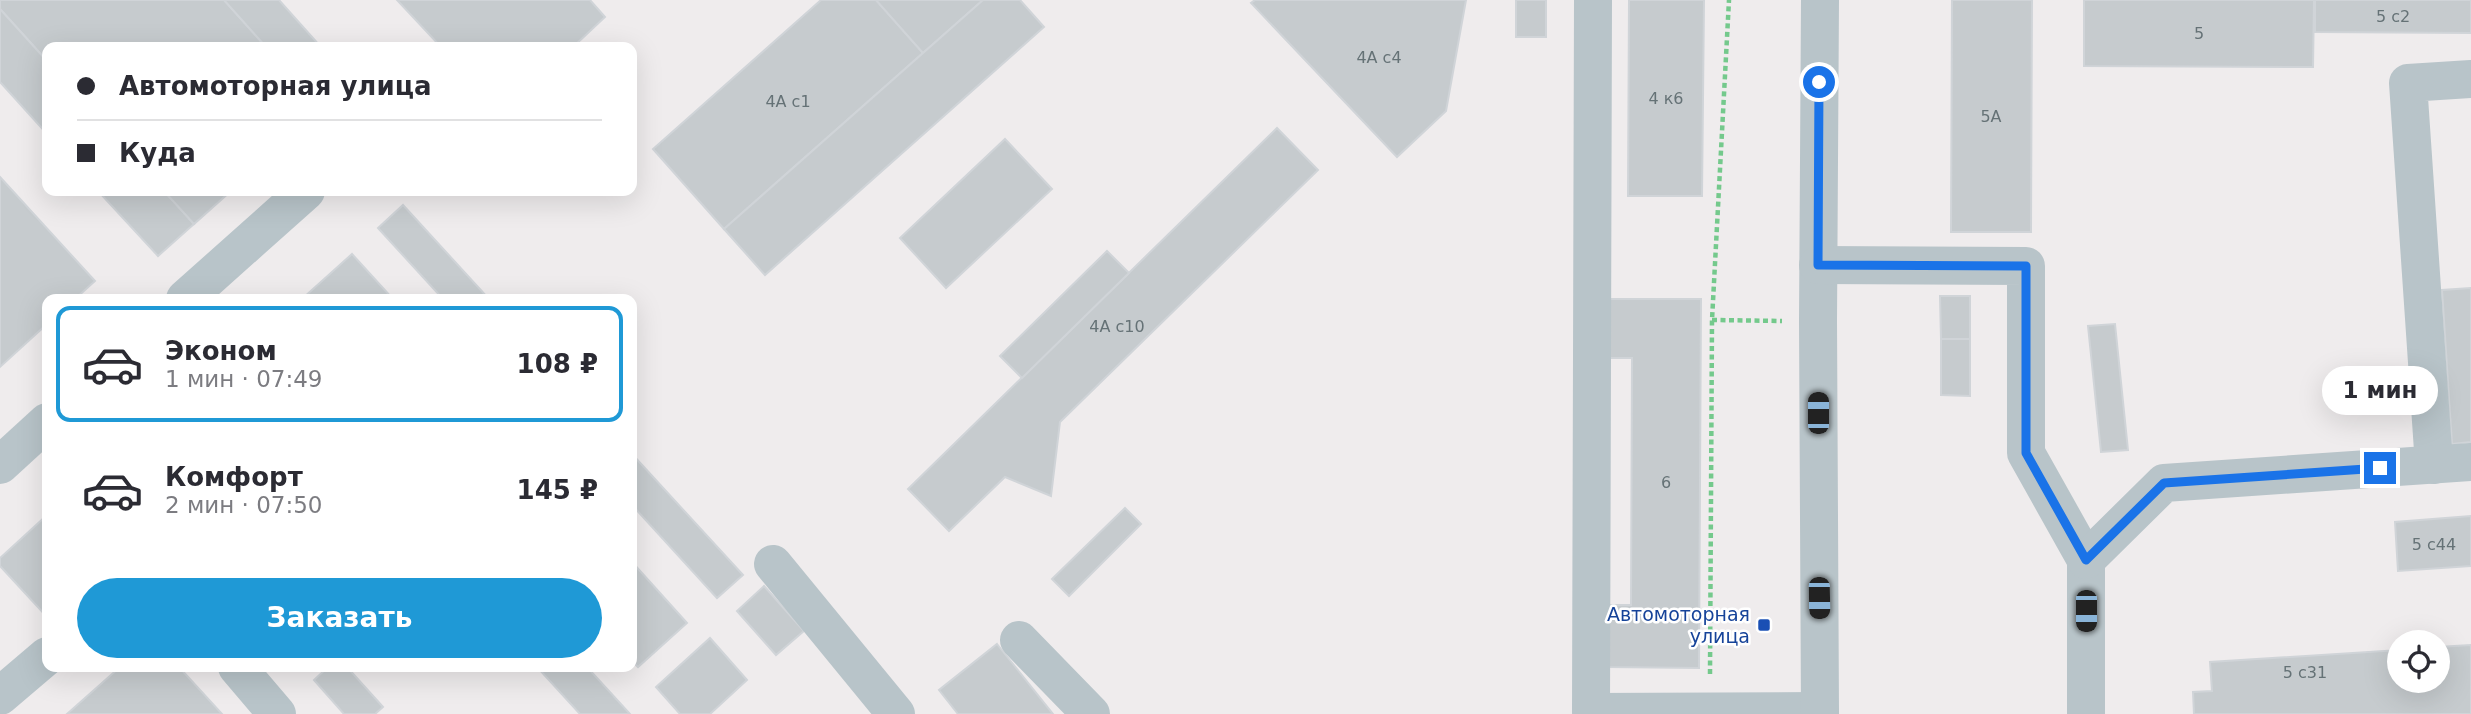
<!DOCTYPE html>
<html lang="ru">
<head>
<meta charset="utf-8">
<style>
	:root { --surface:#fff; --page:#f2f2f3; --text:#2b2b33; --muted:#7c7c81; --line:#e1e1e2; --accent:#1f99d6 }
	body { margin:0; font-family:"DejaVu Sans",sans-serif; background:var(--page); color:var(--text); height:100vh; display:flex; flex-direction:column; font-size:26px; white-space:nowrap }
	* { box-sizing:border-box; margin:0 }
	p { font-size:23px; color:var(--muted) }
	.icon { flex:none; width:38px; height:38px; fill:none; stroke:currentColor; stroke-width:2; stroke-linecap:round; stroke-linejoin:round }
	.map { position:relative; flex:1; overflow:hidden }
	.details { position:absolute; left:42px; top:294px; width:595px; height:378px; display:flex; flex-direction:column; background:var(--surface); border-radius:14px; box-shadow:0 7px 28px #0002 }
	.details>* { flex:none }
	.top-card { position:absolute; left:42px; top:42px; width:595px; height:154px; border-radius:14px; box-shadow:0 7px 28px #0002; display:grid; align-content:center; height:154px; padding:0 35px; background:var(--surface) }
	.buttons { position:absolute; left:2387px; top:630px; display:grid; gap:14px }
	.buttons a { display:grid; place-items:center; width:63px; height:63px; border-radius:50%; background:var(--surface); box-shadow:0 7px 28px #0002; font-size:35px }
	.end { position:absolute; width:32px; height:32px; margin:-16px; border:9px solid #1a73e8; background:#fff; box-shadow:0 0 0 4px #fff }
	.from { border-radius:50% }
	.bubble { position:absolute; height:49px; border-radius:24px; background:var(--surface); box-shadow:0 7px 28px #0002; font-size:23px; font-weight:700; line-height:49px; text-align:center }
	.car { position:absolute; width:21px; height:42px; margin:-21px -10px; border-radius:9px; box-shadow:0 0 5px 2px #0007; background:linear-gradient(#222 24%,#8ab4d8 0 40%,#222 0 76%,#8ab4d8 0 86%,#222 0) }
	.top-card b { display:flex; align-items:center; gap:24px; height:66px; font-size:26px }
	.top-card b+b { border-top:2px solid var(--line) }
	.top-card i { width:18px; height:18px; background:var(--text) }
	ul { padding:12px 0 0; list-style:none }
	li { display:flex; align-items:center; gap:21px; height:116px; margin:0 14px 10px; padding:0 21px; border:4px solid transparent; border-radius:14px }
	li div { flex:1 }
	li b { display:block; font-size:26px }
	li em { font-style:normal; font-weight:700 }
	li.on { border-color:var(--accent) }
	li>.icon { width:63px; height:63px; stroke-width:1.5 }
	.action { display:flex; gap:14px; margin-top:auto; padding:14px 35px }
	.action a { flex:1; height:80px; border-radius:42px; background:var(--accent); color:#fff; font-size:28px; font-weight:700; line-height:80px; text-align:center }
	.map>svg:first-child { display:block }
	.building { fill:#c6cbce; stroke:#d0d4d8; stroke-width:2 }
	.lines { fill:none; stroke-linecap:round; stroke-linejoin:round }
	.path { stroke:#74c98c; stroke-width:4.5; stroke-dasharray:5 3.5; stroke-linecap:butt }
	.minor { stroke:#b8c4c9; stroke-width:38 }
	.route { stroke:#1a73e8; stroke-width:9 }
	.transit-dot { fill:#1a4fb4; stroke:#fff; stroke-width:2.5 }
	.labels { text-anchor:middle; stroke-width:5; stroke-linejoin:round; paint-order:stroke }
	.number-label { font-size:16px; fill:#657276 }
	.transit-label { font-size:19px; fill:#164399; stroke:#fff; text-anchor:end }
</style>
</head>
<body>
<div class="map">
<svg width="2471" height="714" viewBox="0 0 2471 714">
	<rect width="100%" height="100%" fill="#efeced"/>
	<!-- building -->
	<g class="building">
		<polygon points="0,0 224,0 266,47 47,47 47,61 0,9"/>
		<polygon points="224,0 279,0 321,47 266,47"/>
		<polygon points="397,0 590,0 605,17 573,47 441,47"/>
		<polygon points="821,0 876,0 923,53 724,229 653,149"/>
		<polygon points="876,0 983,0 923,53"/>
		<polygon points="983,0 1020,0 1044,27 765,275 724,229"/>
		<polygon points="1255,0 1466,0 1446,111 1397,157 1251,3"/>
		<rect x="1516" y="0" width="30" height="37"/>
		<polygon points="1629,0 1704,0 1702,196 1628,196"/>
		<polygon points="1952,0 2032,0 2031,232 1951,232"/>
		<polygon points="2084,0 2314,0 2313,67 2084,66"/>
		<polygon points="2315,0 2471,0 2471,33 2315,32"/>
		<polygon points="0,9 47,61 47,134 0,82"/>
		<polygon points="1277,128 1318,170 1060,422 1051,496 1005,477 949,531 908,489"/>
		<polygon points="1005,139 1052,189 946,288 900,238"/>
		<polygon points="0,177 95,281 75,299 47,299 47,324 0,367"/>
		<polygon points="98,191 164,191 194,224 158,256"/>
		<polygon points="164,191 231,191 194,224"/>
		<polygon points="403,205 489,299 443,299 378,228"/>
		<polygon points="1107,251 1129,273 1022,378 1000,356"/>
		<polygon points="352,254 393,299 304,299 303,298"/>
		<polygon points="2471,288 2471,442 2452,444 2442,290"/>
		<polygon points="1940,296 1970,296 1970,339 1941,339"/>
		<polygon points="1610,299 1701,299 1699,668 1608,667 1608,605 1631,605 1632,358 1610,358"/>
		<polygon points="2115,324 2128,450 2101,452 2088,326"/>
		<polygon points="1941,339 1970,339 1970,396 1941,395"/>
		<polygon points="632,454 743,575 717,598 632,505"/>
		<polygon points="1125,508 1141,524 1069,596 1052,579"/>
		<polygon points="47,515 47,617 0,566 0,558"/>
		<polygon points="2471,516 2471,566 2398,571 2395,522"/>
		<polygon points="632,562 687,623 638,667 632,661"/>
		<polygon points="764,586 804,631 776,655 737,611"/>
		<polygon points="710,638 747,680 710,714 680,714 656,687"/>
		<polygon points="997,644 1053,714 958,714 939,690"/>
		<polygon points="2471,645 2471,714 2194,714 2193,692 2212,691 2210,662 2399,650 2399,681 2438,681 2438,647"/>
		<polygon points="120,667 179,667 222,714 67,714"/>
		<polygon points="328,667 347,667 383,707 375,714 344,714 314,680"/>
		<polygon points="537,667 587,667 630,714 580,714"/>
	</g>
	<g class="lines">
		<!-- path -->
		<g class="path">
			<polyline points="1712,320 1782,321"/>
			<polyline points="1710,674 1712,320 1729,0"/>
		</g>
		<!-- minor -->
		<g class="minor">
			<polyline points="1593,0 1591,712 1820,711"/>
			<polyline points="1820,0 1818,321 1820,714"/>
			<polyline points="1818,265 2026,266 2026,453 2086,560 2086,714"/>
			<polyline points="185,299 306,191"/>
			<polyline points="0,465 47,422"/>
			<polyline points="2434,465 2408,83 2471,79"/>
			<polyline points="2086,560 2164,483 2471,462"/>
			<polyline points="773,564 896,714"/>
			<polyline points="1019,640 1091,714"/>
			<polyline points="237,667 277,714"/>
			<polyline points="0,696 47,656"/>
		</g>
	</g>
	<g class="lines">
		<!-- route -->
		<polyline class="route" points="1819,82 1818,265 2026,266 2026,453 2086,560 2164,483 2380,468"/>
	</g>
	<!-- markers -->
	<rect class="transit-dot" x="1757" y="618" width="14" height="14" rx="3.5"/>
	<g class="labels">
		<!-- number labels -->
		<g class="number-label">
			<text x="2393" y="22">5 с2</text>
			<text x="2199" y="39">5</text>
			<text x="1379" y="63">4А с4</text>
			<text x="1666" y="104">4 к6</text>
			<text x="788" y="107">4А с1</text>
			<text x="1991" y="122">5А</text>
			<text x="1117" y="332">4А с10</text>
			<text x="1666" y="488">6</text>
			<text x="2434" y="550">5 с44</text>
			<text x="2305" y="678">5 с31</text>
		</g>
		<!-- transit labels -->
		<g class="transit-label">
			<text x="1750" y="621">Автомоторная<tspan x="1750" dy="22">улица</tspan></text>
		</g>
	</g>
</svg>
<div class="buttons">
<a><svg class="icon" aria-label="locate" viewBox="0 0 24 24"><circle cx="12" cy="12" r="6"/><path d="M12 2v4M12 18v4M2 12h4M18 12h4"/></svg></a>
</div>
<i class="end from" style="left:1819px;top:82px"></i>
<i class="end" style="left:2380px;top:468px"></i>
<div class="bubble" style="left:2322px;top:366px;width:116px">1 мин</div>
<i class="car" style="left:1818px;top:413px;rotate:0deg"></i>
<i class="car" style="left:1819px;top:598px;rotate:179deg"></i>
<i class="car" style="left:2086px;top:611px;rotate:180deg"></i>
<div class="top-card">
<b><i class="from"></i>Автомоторная улица</b>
<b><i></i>Куда</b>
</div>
<section class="details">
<ul>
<li class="on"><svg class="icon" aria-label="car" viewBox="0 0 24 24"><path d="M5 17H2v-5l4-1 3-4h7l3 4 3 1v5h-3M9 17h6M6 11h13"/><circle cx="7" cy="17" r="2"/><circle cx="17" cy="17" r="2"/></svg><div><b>Эконом</b><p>1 мин · 07:49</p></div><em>108 ₽</em></li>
<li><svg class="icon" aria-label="car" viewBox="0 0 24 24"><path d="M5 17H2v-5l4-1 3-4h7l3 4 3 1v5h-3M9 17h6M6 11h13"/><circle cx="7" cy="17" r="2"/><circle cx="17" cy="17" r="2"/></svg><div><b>Комфорт</b><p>2 мин · 07:50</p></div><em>145 ₽</em></li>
</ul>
<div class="action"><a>Заказать</a></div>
</section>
</div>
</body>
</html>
